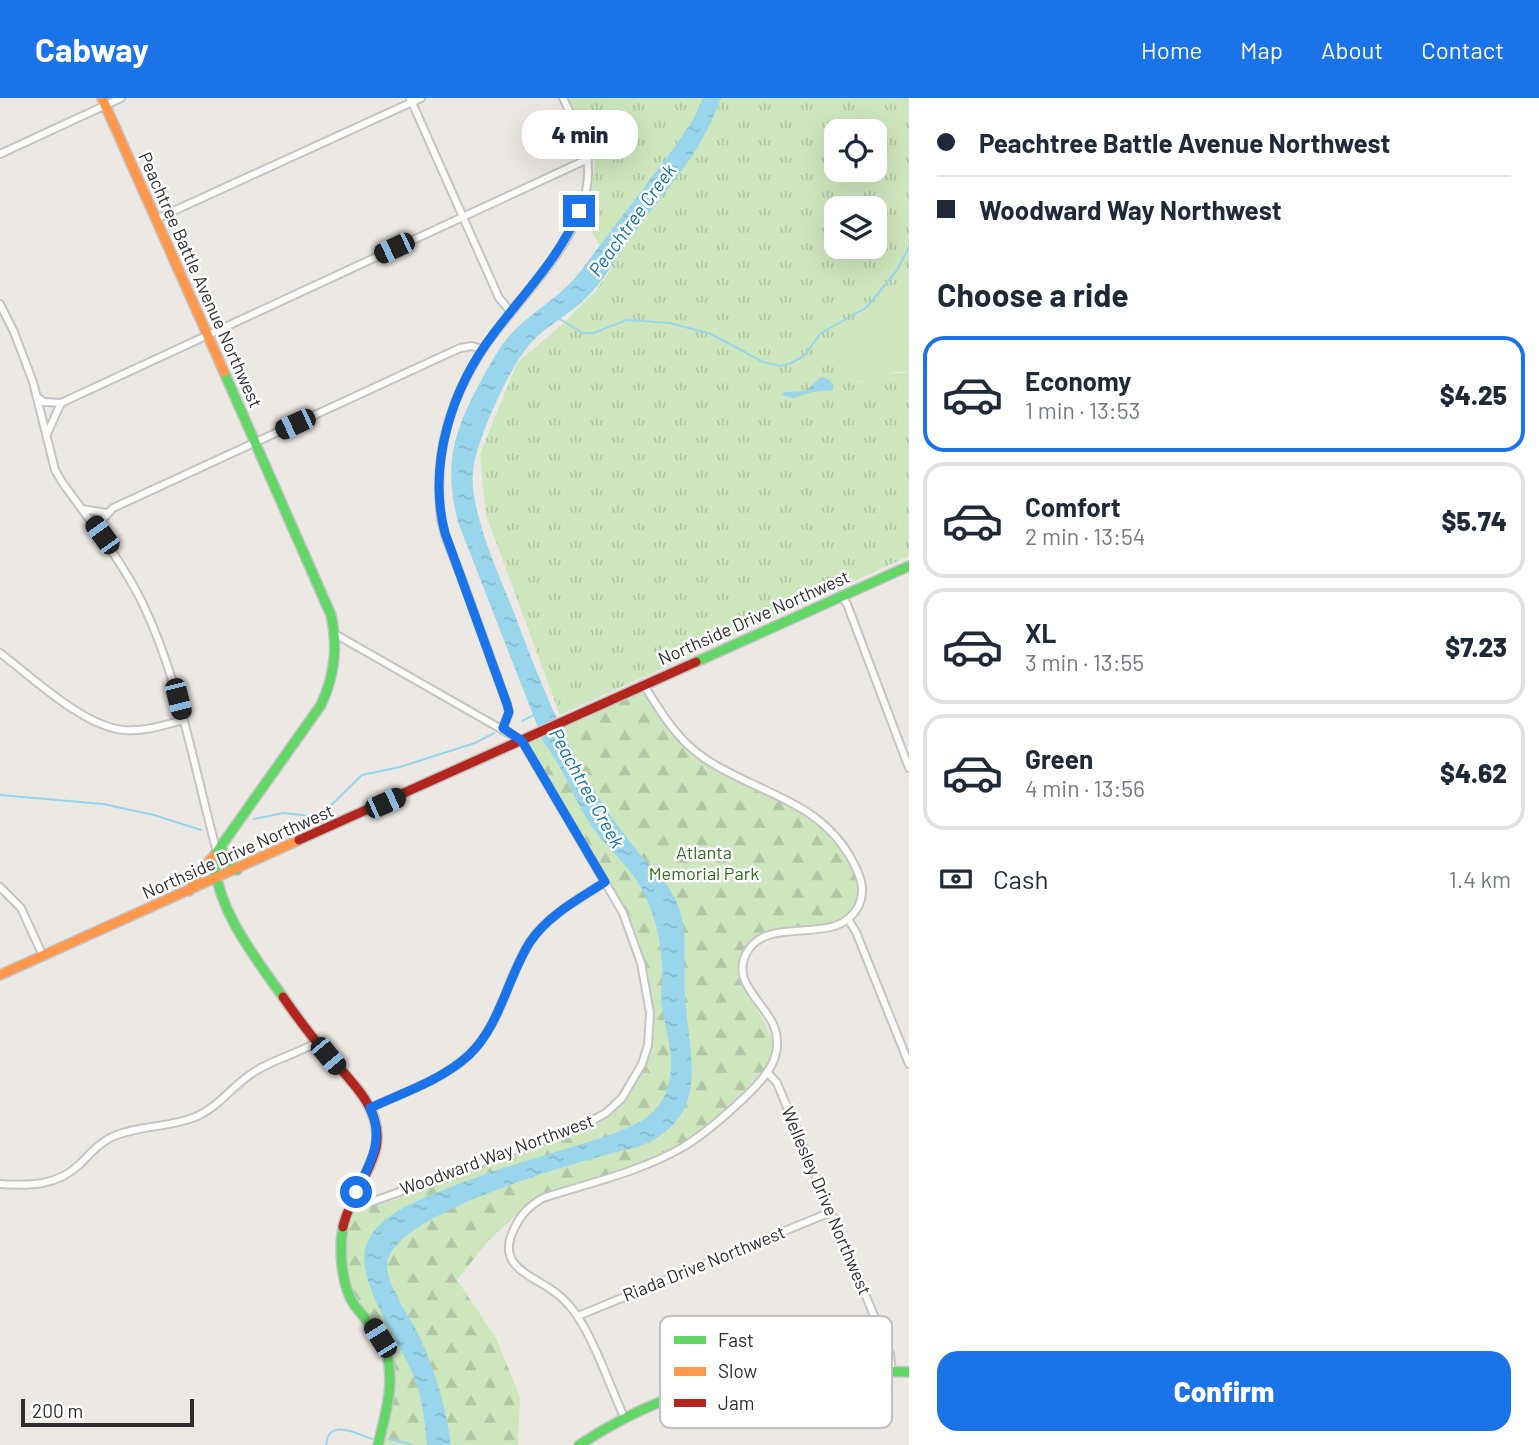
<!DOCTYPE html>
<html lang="en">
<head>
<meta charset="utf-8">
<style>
	:root { --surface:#fff; --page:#f2f2f3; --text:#1f2937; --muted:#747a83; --line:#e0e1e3; --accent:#1a73e8 }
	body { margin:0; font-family:Barlow,sans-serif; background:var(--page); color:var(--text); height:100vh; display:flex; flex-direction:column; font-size:26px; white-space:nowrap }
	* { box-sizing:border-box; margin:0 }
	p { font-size:23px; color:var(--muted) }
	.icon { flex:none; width:38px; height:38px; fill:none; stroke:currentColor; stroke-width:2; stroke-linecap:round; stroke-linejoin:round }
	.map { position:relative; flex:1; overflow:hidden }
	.details { display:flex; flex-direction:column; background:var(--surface); width:630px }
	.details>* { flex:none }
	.banner { display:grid; align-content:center; height:154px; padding:0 28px; background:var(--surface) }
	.tools { position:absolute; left:824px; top:21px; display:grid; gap:14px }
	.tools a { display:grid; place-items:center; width:63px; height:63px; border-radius:14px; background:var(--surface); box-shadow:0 7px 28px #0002; font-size:35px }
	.scale { position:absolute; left:21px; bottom:18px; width:173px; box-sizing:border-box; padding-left:7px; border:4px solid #2e2e2e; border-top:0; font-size:19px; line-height:24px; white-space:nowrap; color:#2e2e2e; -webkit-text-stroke:5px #fff; paint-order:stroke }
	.end { position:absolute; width:32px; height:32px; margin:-16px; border:9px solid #1a73e8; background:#fff; box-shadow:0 0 0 4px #fff }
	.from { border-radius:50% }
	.bubble { position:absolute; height:49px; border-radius:21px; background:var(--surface); box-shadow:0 7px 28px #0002; font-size:23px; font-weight:800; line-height:49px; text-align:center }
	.car { position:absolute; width:21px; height:42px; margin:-21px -10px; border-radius:9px; box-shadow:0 0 5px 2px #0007; background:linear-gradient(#222 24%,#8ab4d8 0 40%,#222 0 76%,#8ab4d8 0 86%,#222 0) }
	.banner b { display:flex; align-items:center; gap:24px; height:66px; font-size:26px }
	.banner b+b { border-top:2px solid var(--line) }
	.banner i { width:18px; height:18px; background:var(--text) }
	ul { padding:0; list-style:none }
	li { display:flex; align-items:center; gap:21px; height:116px; margin:0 14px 10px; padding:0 14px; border:4px solid var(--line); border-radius:21px }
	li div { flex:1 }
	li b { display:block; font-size:26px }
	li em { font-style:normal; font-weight:800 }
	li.active { border-color:var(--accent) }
	li>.icon { width:63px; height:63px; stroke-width:1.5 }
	h2 { padding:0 28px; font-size:32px; line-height:84px }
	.pay { display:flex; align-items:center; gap:18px; height:77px; padding:0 28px; font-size:26px }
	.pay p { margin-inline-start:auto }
	.button { display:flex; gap:14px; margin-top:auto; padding:14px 28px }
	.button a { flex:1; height:80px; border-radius:21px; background:var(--accent); color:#fff; font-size:28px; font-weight:800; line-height:80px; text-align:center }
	header { display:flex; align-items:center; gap:42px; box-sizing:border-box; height:98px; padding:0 35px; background:var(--accent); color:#fff }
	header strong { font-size:33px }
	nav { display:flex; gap:38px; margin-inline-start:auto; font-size:24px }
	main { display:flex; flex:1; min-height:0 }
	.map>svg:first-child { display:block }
	.grass { fill:url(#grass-tufts); fill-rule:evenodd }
	.forest { fill:url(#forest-firs) }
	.park { fill:#cee6be }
	.water { fill:url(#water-ripples) }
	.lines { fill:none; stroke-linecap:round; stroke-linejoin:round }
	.stream { stroke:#99d6ec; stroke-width:2 }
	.street-casing { stroke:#c5c4c5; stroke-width:10 }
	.fast-casing { stroke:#c5c4c5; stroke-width:12 }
	.slow-casing { stroke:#c5c4c5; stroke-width:12 }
	.jam-casing { stroke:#c5c4c5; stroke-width:12 }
	.street { stroke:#fcfcfb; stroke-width:6 }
	.fast { stroke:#63d668; stroke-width:9 }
	.slow { stroke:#ff974d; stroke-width:9 }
	.jam { stroke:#b3261e; stroke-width:9 }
	.route { stroke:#1a73e8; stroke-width:9 }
	.labels { text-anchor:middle; stroke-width:5; stroke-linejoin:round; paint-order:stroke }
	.street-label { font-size:18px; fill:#2e2e2e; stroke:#fff }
	.park-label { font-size:18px; fill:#2c6e1b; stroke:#fff }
	.water-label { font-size:19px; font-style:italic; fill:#0d6fa3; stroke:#fff }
	.key { fill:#fff; stroke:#c0c0c0; stroke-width:2 }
	.key-label { font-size:19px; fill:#2e2e2e }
</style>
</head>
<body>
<header>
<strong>Cabway</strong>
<nav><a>Home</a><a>Map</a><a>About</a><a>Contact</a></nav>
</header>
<main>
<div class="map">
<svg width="909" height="1347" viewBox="0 0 909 1347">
	<defs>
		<pattern id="grass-tufts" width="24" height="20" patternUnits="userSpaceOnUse" patternTransform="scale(1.75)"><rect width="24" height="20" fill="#cee6be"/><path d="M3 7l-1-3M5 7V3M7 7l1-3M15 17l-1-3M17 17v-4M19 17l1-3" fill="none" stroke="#b1c6a4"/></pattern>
		<pattern id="forest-firs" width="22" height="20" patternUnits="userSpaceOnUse" patternTransform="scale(1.75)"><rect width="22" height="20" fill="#cee6be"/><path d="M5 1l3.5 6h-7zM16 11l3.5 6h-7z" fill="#b1c6a4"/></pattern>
		<pattern id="water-ripples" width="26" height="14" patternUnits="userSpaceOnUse" patternTransform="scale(1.75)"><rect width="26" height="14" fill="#99d6ec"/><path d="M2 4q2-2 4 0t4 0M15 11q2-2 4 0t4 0" fill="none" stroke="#84b8cb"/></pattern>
	</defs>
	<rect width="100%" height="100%" fill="#ece8e4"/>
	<!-- grass -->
	<path class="grass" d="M568,0H909V171L876,208L857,285L885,275H909V458L560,617L486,417L480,356L517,265L565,224L596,192L613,169L584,121L592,89L595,65ZM836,33H875V72H836ZM836,110H875V149H836Z"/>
	<!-- forest -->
	<polygon class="forest" points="643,593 667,627 696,656 820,723 850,751 864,799 850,822 761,838 744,855 739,882 754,904 774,945 773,962 723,1015 674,1055 527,1107 488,1143 457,1182 496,1240 520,1299 518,1347 381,1347 387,1299 386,1261 357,1208 340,1145 353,1109 395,1102 484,1060 619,1009 648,962 654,935 652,912 649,886 639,843 609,783 520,640 558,632 568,625"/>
	<!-- park -->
	<path class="park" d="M909,171V275C888,269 868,285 847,285L825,259L876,208Z"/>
	<!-- water -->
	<g class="water">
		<path d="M703,0H721C700,57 671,85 636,132C620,153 608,177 590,196C572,216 547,226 530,246C509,269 476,343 473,373C472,383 473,393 475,403C482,439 497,473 511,507C536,573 561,639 599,700C611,719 624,737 638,754C653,771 669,785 678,807C689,836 682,868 685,898C689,959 713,1019 638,1049C593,1059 386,1115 387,1168C388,1190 411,1220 420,1240C436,1274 446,1310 451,1347H427C425,1326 423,1305 416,1284C404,1249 354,1183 366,1148C375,1122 403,1109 426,1099C465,1082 505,1069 546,1057C577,1047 612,1039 641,1023C653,1016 663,1005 667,991C678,961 664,932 661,902C661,892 662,881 662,871C662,841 652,804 635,780C622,761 604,747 591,727C573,701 564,670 544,645L458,424C443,366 454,332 482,281C491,265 499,249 511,236C531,214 557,201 576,179L674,50L693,22Z"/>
		<polygon points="821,279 830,282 833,286 833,292 813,294 793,300 782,297 784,294 806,293"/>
	</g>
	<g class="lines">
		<!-- stream -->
		<g class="stream">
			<polyline points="558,220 583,235 593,235 627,222 670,225 711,236 763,264 780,268 789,266 804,258 821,235 867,209 897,172 909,149"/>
			<polyline points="522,623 534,617"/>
			<polyline points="0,697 103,706 154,717 201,732"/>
			<polyline points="254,721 284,715 319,719 362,677 400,669 475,645 494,635"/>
			<polyline points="389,1341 413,1347"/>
			<path d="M326,1347C328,1320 356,1335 372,1341"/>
		</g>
		<!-- street casing -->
		<g class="street-casing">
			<g id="street">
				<polyline points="410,0 499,200 511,214"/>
				<polyline points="0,56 121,0"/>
				<polyline points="156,121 421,0"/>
				<path d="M0,206L14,234L33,284L55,372L62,384C90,423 120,460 142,504C180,583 194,670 217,754"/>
				<polyline points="37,299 44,304 61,305 588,61"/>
				<polyline points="47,336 61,305"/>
				<polyline points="82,411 106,415"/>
				<polyline points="102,436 102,422 113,410 460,250 472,248 482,251"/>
				<polyline points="841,498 847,506 909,670"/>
				<polyline points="335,536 522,643 623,815 641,865 650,915 648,947 642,966 622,1000 606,1015 582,1028 366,1106 350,1107"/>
				<path d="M0,555C32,579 84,629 124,632C144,634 164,627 183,622"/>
				<path d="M503,630L509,614L507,606C492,564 477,523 462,481C455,462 445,442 441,421C439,404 439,385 440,368C444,326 460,284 484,250C518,199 587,141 588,75C589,48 574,24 563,0"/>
				<polyline points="0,789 21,810 43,858"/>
				<polyline points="848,821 856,834 909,966"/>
				<polyline points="768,975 777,985 890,1256 892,1274"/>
				<path d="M370,1010C402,995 442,982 469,957C501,926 507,880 530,844C548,817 579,801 605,784"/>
				<path d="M0,1086C30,1088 57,1088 80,1066C90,1056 99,1045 112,1039C138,1027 169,1030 195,1019C218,1010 233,987 254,974C274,961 297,956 317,944"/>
				<polyline points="578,1218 831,1114"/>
				<path d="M624,1319C610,1288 595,1244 576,1216C569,1206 560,1197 549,1190C525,1175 497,1165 514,1131C521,1116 529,1108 543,1100C589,1085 640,1074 683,1049C706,1035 725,1018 745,999C766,979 786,957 773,926C762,902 728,881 749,851C773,817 837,849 858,809C866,793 861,779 853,764C820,701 757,696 704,660C676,641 661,614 643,586"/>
			</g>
		</g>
		<!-- fast casing -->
		<g class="fast-casing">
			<g id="fast">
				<path d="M224,274L331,517C338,549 335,577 321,607L214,758C215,809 254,858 283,899"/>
				<polyline points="696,564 909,468"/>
				<polyline points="221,748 224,761 237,772"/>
				<path d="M343,1129C339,1152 341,1188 355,1208C367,1223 381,1237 387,1257C395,1287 385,1318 378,1347"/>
				<path d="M579,1347C693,1273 777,1270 909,1274"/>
			</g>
		</g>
		<!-- slow casing -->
		<g class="slow-casing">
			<g id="slow">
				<polyline points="102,0 224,274"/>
				<polyline points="189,793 199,774 214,758"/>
				<polyline points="0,877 299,742"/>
			</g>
		</g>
		<!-- jam casing -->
		<g class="jam-casing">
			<g id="jam">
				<polyline points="299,742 696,564"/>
				<path d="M283,899C294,915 306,931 318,946C342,975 385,1008 376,1050C369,1078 349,1101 343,1129"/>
			</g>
		</g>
		<!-- street -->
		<use href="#street" class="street"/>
		<!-- fast -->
		<use href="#fast" class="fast"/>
		<!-- slow -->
		<use href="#slow" class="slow"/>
		<!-- jam -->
		<use href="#jam" class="jam"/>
	</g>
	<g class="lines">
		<!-- route -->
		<path class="route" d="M356,1094C370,1066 385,1041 370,1010C402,995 442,982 469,957C501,926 507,880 530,844C548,817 579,801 605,784L522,643L503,630L509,614L507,606L445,435C427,366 452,290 494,235C525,194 559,160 579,113"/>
	</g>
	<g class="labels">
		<!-- street labels -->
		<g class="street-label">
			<text transform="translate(200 182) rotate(66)" y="6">Peachtree Battle Avenue Northwest</text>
			<text transform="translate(754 520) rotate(-24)" y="6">Northside Drive Northwest</text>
			<text transform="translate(238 754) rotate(-24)" y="6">Northside Drive Northwest</text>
			<text transform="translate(497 1057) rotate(-20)" y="6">Woodward Way Northwest</text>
			<text transform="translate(826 1103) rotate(67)" y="6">Wellesley Drive Northwest</text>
			<text transform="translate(704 1166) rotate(-22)" y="6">Riada Drive Northwest</text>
		</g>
		<!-- park labels -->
		<g class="park-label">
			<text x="704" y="761">Atlanta<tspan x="704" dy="21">Memorial Park</tspan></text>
		</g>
		<!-- water labels -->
		<g class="water-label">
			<text transform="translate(632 122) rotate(-54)" y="7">Peachtree Creek</text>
			<text transform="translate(587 690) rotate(61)" y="7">Peachtree Creek</text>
		</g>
	</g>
	<!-- legend -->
	<rect x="660" y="1218" width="232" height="112" rx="10" class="key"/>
	<rect x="674" y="1238" width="32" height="8" fill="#63d668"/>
	<rect x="674" y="1269" width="32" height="9" fill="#ff974d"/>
	<rect x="674" y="1301" width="32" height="8" fill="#b3261e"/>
	<g class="key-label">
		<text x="718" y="1249">Fast</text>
		<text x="718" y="1280">Slow</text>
		<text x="718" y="1312">Jam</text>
	</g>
</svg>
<div class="tools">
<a><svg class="icon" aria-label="locate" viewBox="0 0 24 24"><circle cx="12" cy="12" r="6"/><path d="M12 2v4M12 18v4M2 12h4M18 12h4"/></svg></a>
<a><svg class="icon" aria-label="layers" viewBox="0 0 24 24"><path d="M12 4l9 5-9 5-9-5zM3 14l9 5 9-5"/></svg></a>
</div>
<div class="scale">200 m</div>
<i class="end from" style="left:356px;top:1094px"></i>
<i class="end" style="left:579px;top:113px"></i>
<div class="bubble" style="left:522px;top:12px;width:116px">4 min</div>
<i class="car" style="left:394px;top:150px;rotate:245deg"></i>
<i class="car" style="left:295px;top:326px;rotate:245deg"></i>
<i class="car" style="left:102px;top:437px;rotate:324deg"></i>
<i class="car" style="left:178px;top:601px;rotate:166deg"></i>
<i class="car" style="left:385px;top:705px;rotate:66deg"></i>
<i class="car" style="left:328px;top:958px;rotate:140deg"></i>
<i class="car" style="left:380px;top:1240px;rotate:328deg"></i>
</div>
<section class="details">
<div class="banner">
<b><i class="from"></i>Peachtree Battle Avenue Northwest</b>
<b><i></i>Woodward Way Northwest</b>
</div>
<h2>Choose a ride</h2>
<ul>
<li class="active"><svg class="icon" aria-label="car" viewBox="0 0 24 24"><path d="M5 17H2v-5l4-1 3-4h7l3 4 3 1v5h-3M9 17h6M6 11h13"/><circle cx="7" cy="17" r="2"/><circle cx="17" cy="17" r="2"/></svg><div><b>Economy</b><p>1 min · 13:53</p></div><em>$4.25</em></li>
<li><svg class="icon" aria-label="car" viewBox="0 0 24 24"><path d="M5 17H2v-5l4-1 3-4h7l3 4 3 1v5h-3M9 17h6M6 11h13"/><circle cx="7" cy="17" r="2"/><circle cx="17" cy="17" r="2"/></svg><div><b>Comfort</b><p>2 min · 13:54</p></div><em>$5.74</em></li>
<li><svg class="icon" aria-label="car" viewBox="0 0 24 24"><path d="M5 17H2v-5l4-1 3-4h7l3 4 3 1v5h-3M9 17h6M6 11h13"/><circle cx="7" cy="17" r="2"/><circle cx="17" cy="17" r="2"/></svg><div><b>XL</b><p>3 min · 13:55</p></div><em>$7.23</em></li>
<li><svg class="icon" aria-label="car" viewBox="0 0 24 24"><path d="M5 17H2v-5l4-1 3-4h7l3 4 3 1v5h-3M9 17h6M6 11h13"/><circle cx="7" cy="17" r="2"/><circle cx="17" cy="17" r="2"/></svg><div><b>Green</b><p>4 min · 13:56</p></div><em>$4.62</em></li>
</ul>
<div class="pay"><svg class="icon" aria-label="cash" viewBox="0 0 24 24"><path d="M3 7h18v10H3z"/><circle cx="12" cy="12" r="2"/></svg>Cash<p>1.4 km</p></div>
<div class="button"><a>Confirm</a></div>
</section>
</main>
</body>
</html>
